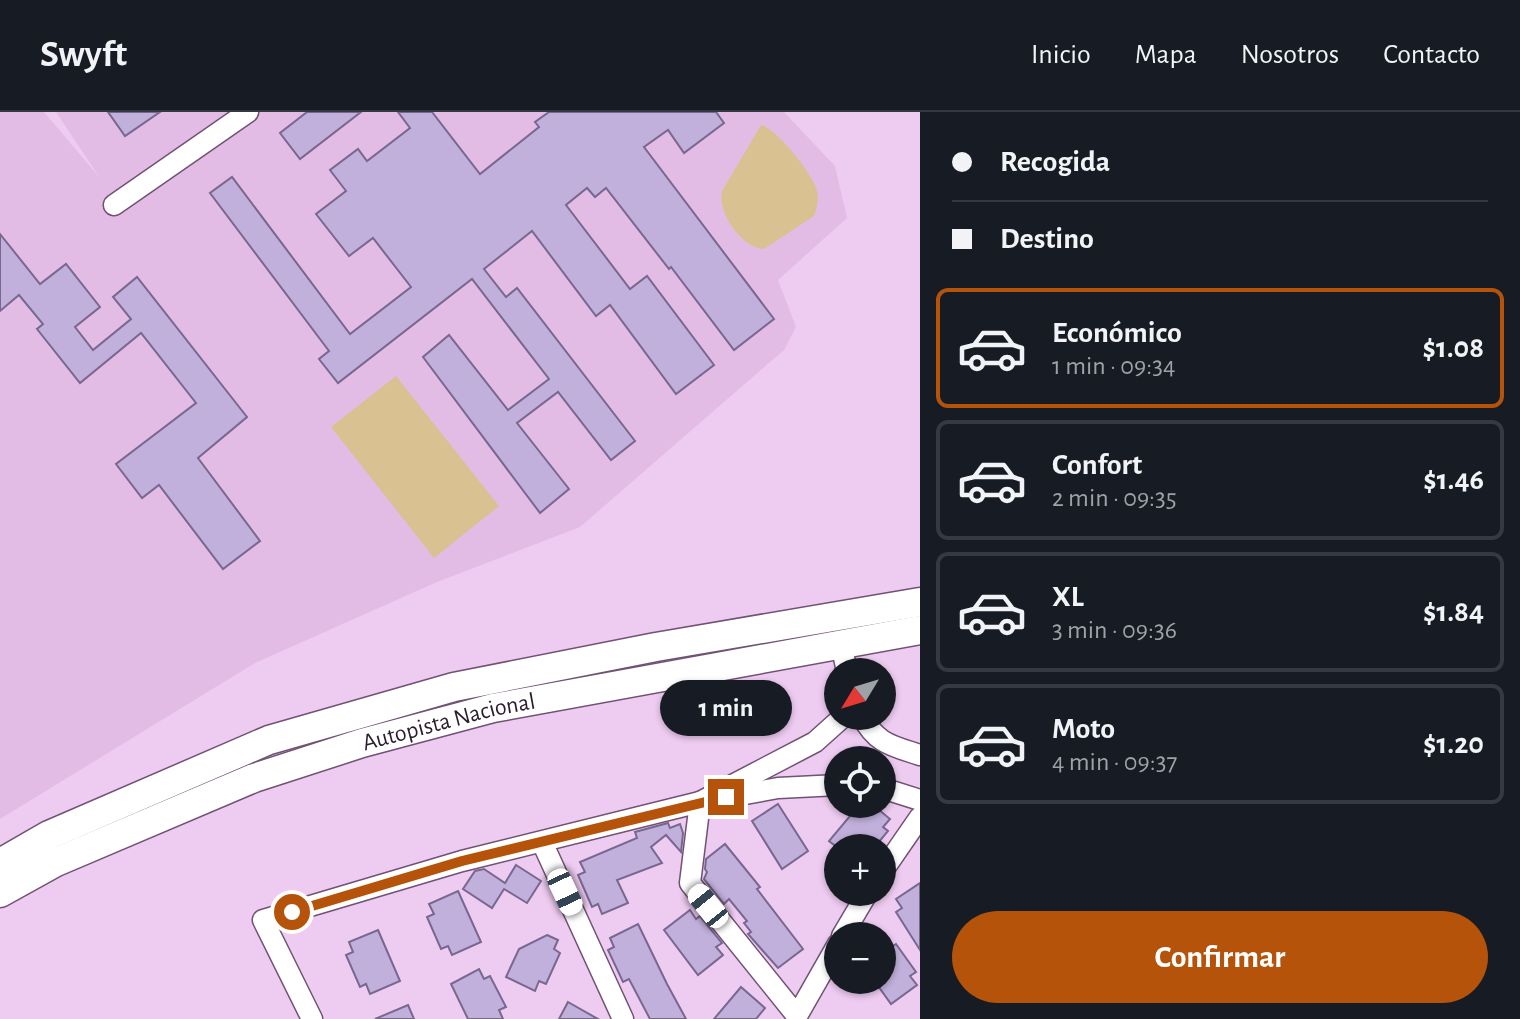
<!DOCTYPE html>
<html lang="es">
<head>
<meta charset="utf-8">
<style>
	:root { --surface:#171b24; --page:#20242c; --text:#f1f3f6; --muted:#9ea1a6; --line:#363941; --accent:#b45309 }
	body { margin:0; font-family:"Alegreya Sans",sans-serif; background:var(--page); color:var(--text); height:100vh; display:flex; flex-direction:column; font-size:30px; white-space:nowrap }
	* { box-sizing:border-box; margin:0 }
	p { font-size:26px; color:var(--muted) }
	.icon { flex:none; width:44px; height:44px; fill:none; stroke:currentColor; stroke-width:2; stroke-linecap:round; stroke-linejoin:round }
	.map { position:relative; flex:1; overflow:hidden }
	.panel { display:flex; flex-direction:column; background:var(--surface); width:600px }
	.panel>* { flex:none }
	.banner { display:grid; align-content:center; height:176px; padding:0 32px; background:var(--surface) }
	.needle { width:52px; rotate:232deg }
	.fabs { position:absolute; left:824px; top:546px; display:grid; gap:16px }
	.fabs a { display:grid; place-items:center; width:72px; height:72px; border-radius:50%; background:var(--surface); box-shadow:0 2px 6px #0004; font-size:40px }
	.end { position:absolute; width:36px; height:36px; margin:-18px; border:10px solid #b45309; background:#fff; box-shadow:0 0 0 4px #fff }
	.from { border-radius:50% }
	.bubble { position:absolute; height:56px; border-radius:28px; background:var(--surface); box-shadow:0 2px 6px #0004; font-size:26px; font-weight:700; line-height:56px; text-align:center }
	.car { position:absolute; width:24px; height:48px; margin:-24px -12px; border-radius:10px; box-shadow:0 0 6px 2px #0007; background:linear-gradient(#fff 24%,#345 0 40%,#fff 0 76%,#345 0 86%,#fff 0) }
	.banner b { display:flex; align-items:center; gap:28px; height:76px; font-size:30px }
	.banner b+b { border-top:2px solid var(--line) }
	.banner i { width:20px; height:20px; background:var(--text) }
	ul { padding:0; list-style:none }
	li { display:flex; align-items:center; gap:24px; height:120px; margin:0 16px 12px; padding:0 16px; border:4px solid var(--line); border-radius:12px }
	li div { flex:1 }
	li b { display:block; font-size:30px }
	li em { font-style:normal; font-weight:700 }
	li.selected { border-color:var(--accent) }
	li>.icon { width:72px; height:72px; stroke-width:1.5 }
	.button { display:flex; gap:16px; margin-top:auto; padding:16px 32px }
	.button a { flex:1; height:92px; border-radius:48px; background:var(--accent); color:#fff; font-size:32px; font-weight:700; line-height:92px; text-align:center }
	header { display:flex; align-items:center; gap:48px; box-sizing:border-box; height:112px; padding:0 40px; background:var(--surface); border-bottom:2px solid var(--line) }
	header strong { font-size:38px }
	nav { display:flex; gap:44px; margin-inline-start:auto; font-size:28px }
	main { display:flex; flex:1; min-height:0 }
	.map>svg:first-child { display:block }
	.built { fill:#e3bce6 }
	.green { fill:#d9c192 }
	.building { fill:#c1b0db; stroke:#78678f; stroke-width:2 }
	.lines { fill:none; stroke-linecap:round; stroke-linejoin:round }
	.minor-casing { stroke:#705273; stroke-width:23 }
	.highway-casing { stroke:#705273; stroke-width:31 }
	.minor { stroke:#fff; stroke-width:20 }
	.highway { stroke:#fff; stroke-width:28 }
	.route { stroke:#b45309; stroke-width:10 }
	.labels { text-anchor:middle; stroke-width:8; stroke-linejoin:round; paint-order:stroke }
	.street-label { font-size:24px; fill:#2a1d2b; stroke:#fbd8fe }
</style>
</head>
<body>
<header>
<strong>Swyft</strong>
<nav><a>Inicio</a><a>Mapa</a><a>Nosotros</a><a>Contacto</a></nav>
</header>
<main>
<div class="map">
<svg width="920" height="907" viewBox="0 0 920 907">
	<rect width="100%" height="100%" fill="#eecbf1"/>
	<!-- built -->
	<polygon class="built" points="0,0 44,0 100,66 56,0 784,0 835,54 847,106 778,168 796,215 784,238 580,415 437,470 255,551 0,707"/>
	<!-- green -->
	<g class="green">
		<path d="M761,13C775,15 815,64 817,79C819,87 817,96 814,104L764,137C741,136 717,100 722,79Z"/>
		<polygon points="396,264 499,394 434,446 331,315"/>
	</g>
	<!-- building -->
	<g class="building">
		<polygon points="108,0 160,0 125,24"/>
		<polygon points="307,0 361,0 300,47 280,21"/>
		<polygon points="398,0 432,0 480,62 539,15 535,10 549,0 716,0 724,11 684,41 668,18 644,35 774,207 734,238 671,155 669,157 606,76 595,85 587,76 566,93 630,177 647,164 714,253 676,282 610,193 596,204 532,119 484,157 506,185 517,176 635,329 611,348 558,280 517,311 569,377 540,401 423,245 449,223 508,298 549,267 472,167 338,271 319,247 329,239 210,81 232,65 350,222 411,175 373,126 349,144 316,102 346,79 330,58 358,37 367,49 410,16"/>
		<polygon points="0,122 40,172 66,152 100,195 75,215 93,238 131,207 113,185 137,165 247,305 198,346 260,429 223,457 159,373 142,386 116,352 196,291 141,221 80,271 37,217 43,212 19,183 0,199"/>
		<polygon points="778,692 808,739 782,757 752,709"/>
		<polygon points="860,692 872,692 890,707 883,715 888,719 874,736 838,736 829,729"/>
		<polygon points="668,711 670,716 680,712 683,721 681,740 666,723 651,735 662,751 617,768 628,791 602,802 598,792 592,795 578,763 585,760 580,750 637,726 635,720"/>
		<polygon points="725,732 760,775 757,777 803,837 778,856 748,822 751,820 744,811 747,809 729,787 724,792 704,767 707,760 705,757 706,747"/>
		<polygon points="516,753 541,769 527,791 504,777 492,796 463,777 475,759 484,757 505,771"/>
		<polygon points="920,771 920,838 896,800 902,796 896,787"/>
		<polygon points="458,779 481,830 452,843 448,834 441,837 427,805 434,802 429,792"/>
		<polygon points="690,798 696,807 700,804 722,831 716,835 723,843 698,863 664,818"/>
		<polygon points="638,812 667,872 686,907 650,907 629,867 623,870 608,838 614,835 610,826"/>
		<polygon points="378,818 400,869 370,882 366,872 360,875 346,843 353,840 349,830"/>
		<polygon points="547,823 558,828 554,837 560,841 546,872 539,869 535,879 506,865 519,837"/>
		<polygon points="882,824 890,836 896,832 916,860 910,864 917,873 891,892 876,871 882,868"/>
		<polygon points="479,857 484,867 490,864 506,895 499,898 503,907 468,907 451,872"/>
		<polygon points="741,875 765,896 756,907 714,907"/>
		<polygon points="568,890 598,907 559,907"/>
		<polygon points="408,893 414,907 375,907"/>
	</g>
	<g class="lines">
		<!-- minor casing -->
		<g class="minor-casing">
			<g id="minor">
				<polyline points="114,93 248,0"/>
				<polyline points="841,531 847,560"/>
				<path d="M862,604C876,632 893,634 920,643"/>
				<polyline points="882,676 920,688"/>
				<polyline points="542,730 623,907"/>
				<polyline points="882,760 920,705"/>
				<polyline points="842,824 868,780"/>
				<polyline points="838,832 797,904 690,771 700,690 815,630 844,604"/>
				<polyline points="312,907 263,808 462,749 700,690 778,676 838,673"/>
			</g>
		</g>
		<!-- highway casing -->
		<g class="highway-casing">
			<g id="highway">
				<polyline points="0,751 49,723 269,628 454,575 656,535 920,490"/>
				<path id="s1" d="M0,781L56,750L254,666L362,631L493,596L920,518"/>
			</g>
		</g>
		<!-- minor -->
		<use href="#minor" class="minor"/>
		<!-- highway -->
		<use href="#highway" class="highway"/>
	</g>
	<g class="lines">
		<!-- route -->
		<polyline class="route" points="292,800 462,749 726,685"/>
	</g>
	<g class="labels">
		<!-- street labels -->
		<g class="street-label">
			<text dy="8" stroke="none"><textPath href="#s1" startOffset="482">Autopista Nacional</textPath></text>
		</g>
	</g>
</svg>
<div class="fabs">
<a><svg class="needle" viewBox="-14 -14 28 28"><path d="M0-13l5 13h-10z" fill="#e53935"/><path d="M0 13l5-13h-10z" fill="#9ea1a6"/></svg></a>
<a><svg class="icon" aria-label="locate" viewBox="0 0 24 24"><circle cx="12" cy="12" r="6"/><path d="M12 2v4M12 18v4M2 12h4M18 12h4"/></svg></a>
<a>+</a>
<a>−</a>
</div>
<i class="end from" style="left:292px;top:800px"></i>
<i class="end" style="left:726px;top:685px"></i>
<div class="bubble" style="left:660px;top:568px;width:132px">1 min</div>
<i class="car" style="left:565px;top:780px;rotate:155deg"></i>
<i class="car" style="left:708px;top:794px;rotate:321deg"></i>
</div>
<section class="panel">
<div class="banner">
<b><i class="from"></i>Recogida</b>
<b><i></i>Destino</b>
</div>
<ul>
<li class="selected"><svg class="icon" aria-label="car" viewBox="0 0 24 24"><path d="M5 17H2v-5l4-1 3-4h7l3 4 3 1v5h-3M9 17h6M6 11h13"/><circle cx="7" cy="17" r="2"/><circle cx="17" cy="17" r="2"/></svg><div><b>Económico</b><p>1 min · 09:34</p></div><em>$1.08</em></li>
<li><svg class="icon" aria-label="car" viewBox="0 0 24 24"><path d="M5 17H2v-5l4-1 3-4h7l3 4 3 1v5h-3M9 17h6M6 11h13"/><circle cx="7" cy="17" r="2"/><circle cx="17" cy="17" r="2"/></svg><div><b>Confort</b><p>2 min · 09:35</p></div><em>$1.46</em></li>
<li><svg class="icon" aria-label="car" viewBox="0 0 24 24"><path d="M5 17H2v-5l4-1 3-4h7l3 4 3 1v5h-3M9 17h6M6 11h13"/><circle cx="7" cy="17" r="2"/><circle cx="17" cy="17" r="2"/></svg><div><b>XL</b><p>3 min · 09:36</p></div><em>$1.84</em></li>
<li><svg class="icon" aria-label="car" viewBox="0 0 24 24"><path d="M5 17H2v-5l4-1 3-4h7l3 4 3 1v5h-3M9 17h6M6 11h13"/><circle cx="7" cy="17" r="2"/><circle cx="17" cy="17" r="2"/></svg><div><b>Moto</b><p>4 min · 09:37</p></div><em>$1.20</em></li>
</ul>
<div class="button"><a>Confirmar</a></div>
</section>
</main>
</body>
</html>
